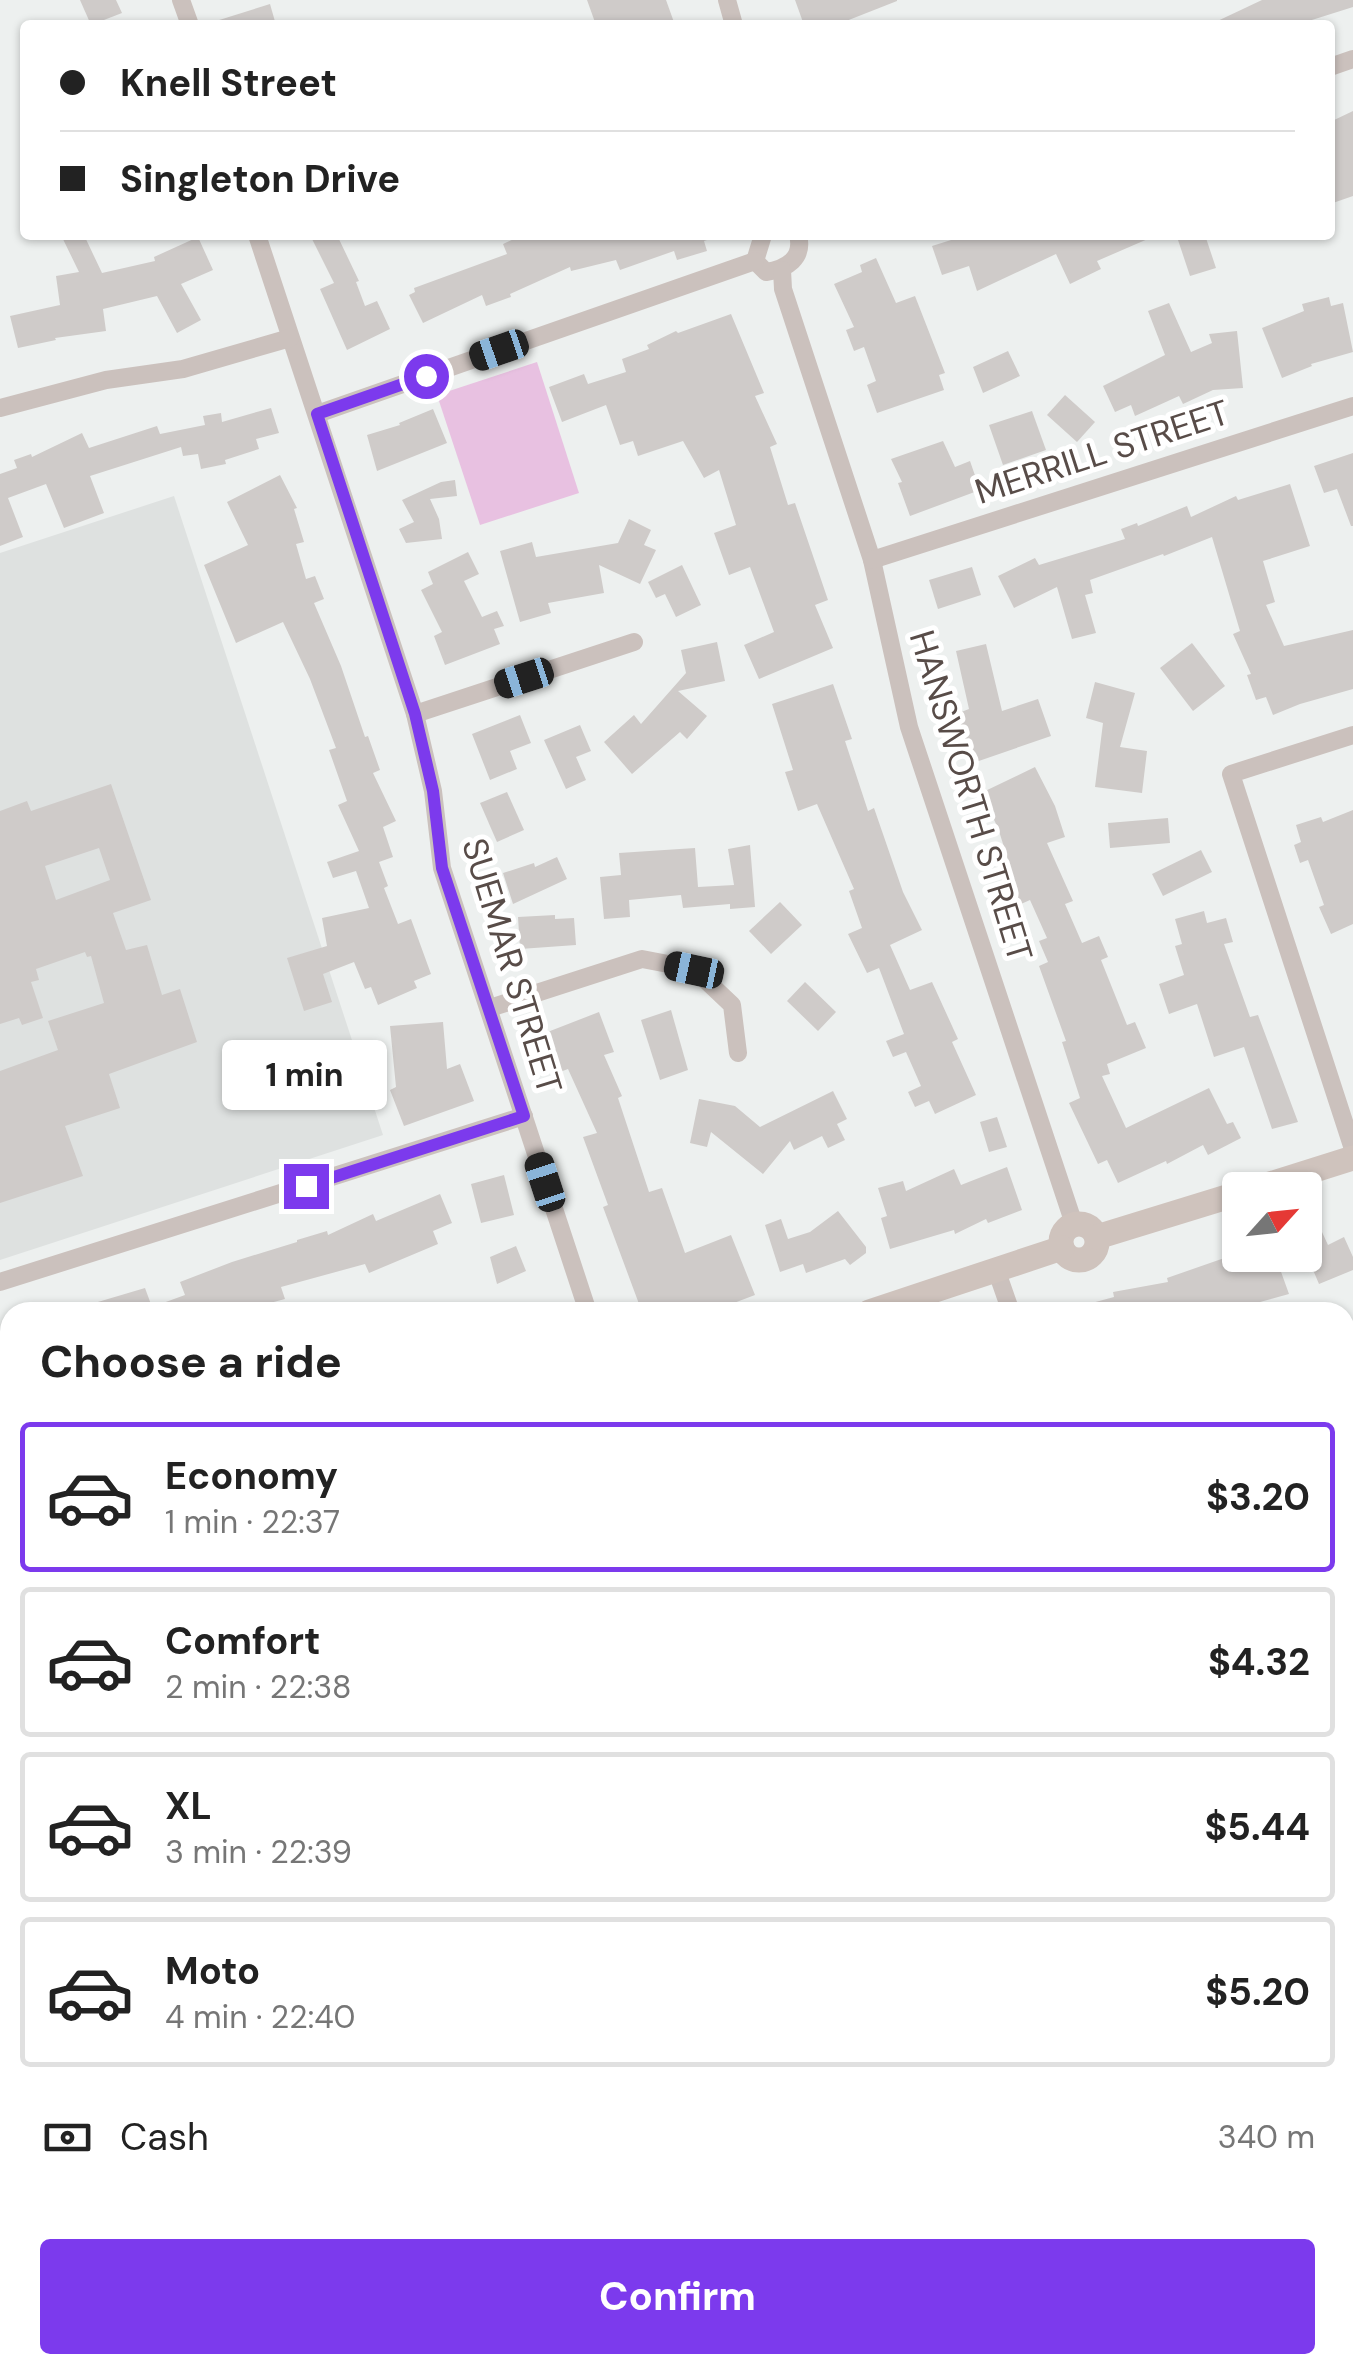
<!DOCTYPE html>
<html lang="en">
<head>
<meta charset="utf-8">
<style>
	:root { --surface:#fff; --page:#f2f2f2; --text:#222; --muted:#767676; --line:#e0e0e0; --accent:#7c3aed }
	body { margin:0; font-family:"DM Sans",sans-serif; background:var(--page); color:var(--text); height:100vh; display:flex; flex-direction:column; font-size:38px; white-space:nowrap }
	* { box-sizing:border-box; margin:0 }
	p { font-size:32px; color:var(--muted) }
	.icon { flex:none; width:55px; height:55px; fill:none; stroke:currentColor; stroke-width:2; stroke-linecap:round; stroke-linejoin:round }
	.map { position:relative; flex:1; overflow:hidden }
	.sheet { position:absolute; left:0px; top:1302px; width:1355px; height:1072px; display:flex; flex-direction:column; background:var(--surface); border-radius:30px 30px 0 0; box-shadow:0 2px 8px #0004 }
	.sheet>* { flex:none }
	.top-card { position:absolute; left:20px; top:20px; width:1315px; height:220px; border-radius:10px; box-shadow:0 2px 8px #0004; display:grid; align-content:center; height:220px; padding:0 40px; background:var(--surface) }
	.needle { width:65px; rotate:63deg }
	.controls { position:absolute; left:1222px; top:1172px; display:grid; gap:20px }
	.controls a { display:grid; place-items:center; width:100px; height:100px; border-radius:10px; background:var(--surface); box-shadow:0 2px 8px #0004; font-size:50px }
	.end { position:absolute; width:45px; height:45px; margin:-22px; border:12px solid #7c3aed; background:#fff; box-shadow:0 0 0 5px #fff }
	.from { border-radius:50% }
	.bubble { position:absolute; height:70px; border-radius:10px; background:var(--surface); box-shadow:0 2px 8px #0004; font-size:32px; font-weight:700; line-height:70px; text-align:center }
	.car { position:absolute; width:30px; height:60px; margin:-30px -15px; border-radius:12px; box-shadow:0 0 8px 2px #0007; background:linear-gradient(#222 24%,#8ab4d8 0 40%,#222 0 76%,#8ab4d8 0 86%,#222 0) }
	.top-card b { display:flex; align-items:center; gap:35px; height:95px; font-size:38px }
	.top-card b+b { border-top:2px solid var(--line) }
	.top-card i { width:25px; height:25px; background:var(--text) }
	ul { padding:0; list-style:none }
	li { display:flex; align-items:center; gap:30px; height:150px; margin:0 20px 15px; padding:0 20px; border:5px solid var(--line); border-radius:10px }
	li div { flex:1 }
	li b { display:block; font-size:38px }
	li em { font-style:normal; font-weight:700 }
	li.on { border-color:var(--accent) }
	li>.icon { width:90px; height:90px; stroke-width:1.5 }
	h2 { padding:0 40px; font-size:45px; line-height:120px }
	.pay { display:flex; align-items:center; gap:25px; height:110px; padding:0 40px; font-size:38px }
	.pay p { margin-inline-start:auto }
	.button { display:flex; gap:20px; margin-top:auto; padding:20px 40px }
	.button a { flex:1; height:115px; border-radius:10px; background:var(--accent); color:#fff; font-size:40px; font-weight:700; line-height:115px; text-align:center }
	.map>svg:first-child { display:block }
	.education { fill:#dee1e0 }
	.green { fill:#e8c1e1 }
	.building { fill:#cfcbc9; fill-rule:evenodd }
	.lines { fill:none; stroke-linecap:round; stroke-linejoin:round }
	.street { stroke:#cbc1bd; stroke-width:18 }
	.secondary { stroke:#cfc3bd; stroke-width:25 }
	.route { stroke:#7c3aed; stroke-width:12 }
	.labels { text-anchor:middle; stroke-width:10; stroke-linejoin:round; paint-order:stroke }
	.street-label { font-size:35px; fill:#584c48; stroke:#fff }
</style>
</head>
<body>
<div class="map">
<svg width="1353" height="2374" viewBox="0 0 1353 2374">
	<rect width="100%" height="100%" fill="#edf0ef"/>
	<!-- education -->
	<polygon class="education" points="174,496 383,1135 0,1260 0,553"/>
	<!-- green -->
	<polygon class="green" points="537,362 579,493 480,525 437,395"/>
	<!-- building -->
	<g class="building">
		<polygon points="80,0 116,0 122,13 91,25"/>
		<polygon points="587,0 666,0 675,25 596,25"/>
		<polygon points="795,0 897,0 897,1 836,25 804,25"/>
		<polygon points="1262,0 1353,0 1353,7 1296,25 1209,25"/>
		<polygon points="270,4 276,25 216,25 216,21"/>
		<polygon points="1353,111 1353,196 1330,204 1330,122"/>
		<polygon points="61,235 84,235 102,273 155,261 154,257 198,237 213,270 181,284 201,320 177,333 157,296 103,309 106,331 55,338 56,340 18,348 10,316 60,305 56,276 79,272"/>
		<polygon points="310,235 337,235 359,281 356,282 365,306 377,301 390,329 347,350 320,289 334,283"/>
		<polygon points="522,235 713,235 713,238 704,241 707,251 677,260 674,251 620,270 616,260 571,271 570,267 510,294 511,297 486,306 482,295 423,323 409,295 415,292 414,288 507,254 503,244"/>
		<polygon points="967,235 1157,235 1097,261 1101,269 1070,284 1056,254 977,291 969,266 942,275 932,246"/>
		<polygon points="1192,235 1205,235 1216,268 1190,276 1178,240"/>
		<polygon points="876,258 896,303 915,296 945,373 939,375 944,390 877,413 867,385 876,381 864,347 854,351 846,330 854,327 834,284 862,272 860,265"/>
		<polygon points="1329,297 1331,306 1343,303 1353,352 1311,364 1312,366 1282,378 1262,328 1304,311 1302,304"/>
		<polygon points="1169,303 1191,352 1212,343 1209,334 1237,331 1243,388 1213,390 1183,404 1179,396 1135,416 1131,405 1115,412 1103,386 1165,355 1148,311"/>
		<polygon points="731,314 764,393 755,396 777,444 770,447 788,505 795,503 828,600 815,605 833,648 759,679 744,645 774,632 750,567 729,575 714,533 736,525 719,470 704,478 683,441 638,456 633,441 620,445 606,405 562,422 549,387 584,374 588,384 626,372 622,359 649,349 647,345 676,331 678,333"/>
		<polygon points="1008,351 1020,376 983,393 973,367"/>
		<polygon points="1065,395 1095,422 1077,442 1047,415"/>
		<polygon points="271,408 279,433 256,439 259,449 225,460 226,464 201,469 198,454 183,456 181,447 90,476 104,513 64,528 46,484 8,498 23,537 0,546 0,474 17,468 14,460 31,454 32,457 82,433 89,448 157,426 160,434 205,425 203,416 221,413 222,422"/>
		<polygon points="433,409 447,443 377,471 367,435 400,425 399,423"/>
		<polygon points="1032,411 1046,450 1003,465 989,425"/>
		<polygon points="943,441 955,467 970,461 980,490 910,516 898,483 902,482 891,459"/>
		<polygon points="1353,453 1353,526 1351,526 1337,489 1324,493 1314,466"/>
		<polygon points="280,475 297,508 294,509 304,542 296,544 306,579 315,576 324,599 314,603 341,666 365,737 368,736 380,770 373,773 396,821 383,827 393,857 379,862 388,886 384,888 398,924 411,919 431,974 414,981 417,988 378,1005 371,987 365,989 354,962 323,974 332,1002 304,1011 287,958 327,946 322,918 369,908 356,871 333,878 327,862 359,851 338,805 347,801 329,750 336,748 310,679 283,622 236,643 204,565 248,545 227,502"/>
		<polygon points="455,480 457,496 430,499 439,519 442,539 406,543 399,529 414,522 402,500 441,482"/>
		<polygon points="1290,484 1310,546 1263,561 1275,602 1266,605 1284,646 1353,630 1353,689 1300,704 1273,715 1266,697 1256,700 1247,675 1251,674 1233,634 1240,631 1212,537 1164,556 1163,554 1090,580 1093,593 1085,595 1096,633 1072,639 1057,587 1014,608 998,576 1035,558 1039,565 1125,539 1121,529 1137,523 1138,526 1187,506 1191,517 1236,496 1238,500"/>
		<polygon points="629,519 651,530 644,545 656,550 640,584 599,565 604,593 548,603 551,613 520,622 500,551 532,542 536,557 618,543"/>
		<polygon points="468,552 479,574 464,581 482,617 497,611 504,626 494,629 500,644 445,665 434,636 442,632 421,590 433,584 428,572"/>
		<polygon points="682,565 701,605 676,617 665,594 656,598 648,582"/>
		<polygon points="972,567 981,595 938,609 929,580"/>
		<polygon points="717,642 725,681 678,691 707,716 687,739 680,732 632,774 604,742 634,715 641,724 686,673 681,650"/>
		<polygon points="1192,643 1225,686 1193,711 1160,668"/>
		<polygon points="986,644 1002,711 1038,699 1051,736 973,763 956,714 969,709 956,651"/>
		<polygon points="1095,682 1135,693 1120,747 1147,751 1142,793 1095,787 1103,723 1086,718"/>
		<polygon points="833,684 852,739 845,741 868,811 874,808 903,892 922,930 890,945 910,990 932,982 958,1039 952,1042 976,1095 935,1114 929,1101 915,1107 908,1092 921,1086 906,1052 893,1057 886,1041 904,1034 879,968 867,973 848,934 862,928 849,891 854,889 817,804 798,811 785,772 793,770 772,704"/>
		<polygon points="520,715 531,743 510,751 517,769 490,780 472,734"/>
		<polygon points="580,725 591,751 576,757 586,780 566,789 544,740"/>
		<polygon points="1035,767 1055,806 1065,837 1047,843 1073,901 1065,904 1082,943 1099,936 1108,957 1101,960 1127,1025 1135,1022 1146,1048 1107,1064 1110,1074 1102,1076 1126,1128 1209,1088 1227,1124 1233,1122 1241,1138 1208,1155 1203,1145 1167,1164 1166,1161 1118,1183 1107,1160 1098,1164 1069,1103 1080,1098 1062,1042 1066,1041 1039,966 1048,962 1039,941 1047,938 1030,900 1021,904 1012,883 1015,882 998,828 981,793"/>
		<path d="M111,784L151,900L113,913L126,950L147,945L162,995L180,989L197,1042L109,1074L120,1108L65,1126L83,1176L0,1203V1071L58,1050L48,1021L104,1003L91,956L87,957L85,952L36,969L39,980L31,982L43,1018L22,1025L19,1018L0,1024V811L27,801L31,811ZM99,848L110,880L56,900L45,866Z"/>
		<polygon points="507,792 524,830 497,842 480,803"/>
		<polygon points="1353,810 1353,924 1331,934 1319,907 1324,905 1308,860 1300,863 1294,845 1301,842 1296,825 1321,817 1323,822"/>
		<polygon points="1168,818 1170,843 1110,848 1108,823"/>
		<polygon points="750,845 755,907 730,909 730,904 683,908 681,895 629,900 630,917 604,919 600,877 621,875 619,853 695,848 698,887 734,885 728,849"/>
		<polygon points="1201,850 1212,872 1163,896 1152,874"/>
		<polygon points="557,857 567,879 513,904 503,873 534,863 535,867"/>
		<polygon points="780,902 802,925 771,954 749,931"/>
		<polygon points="1204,911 1207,923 1226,918 1233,942 1224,944 1250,1017 1258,1015 1298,1122 1272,1129 1244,1047 1214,1057 1197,1004 1169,1014 1159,984 1184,975 1175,946 1182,944 1175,919"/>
		<polygon points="555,915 555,919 574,918 576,945 520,949 518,917"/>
		<polygon points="805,982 836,1012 818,1031 787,1001"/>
		<polygon points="671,1010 688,1070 660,1080 641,1020"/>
		<polygon points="599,1012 614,1052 604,1055 622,1096 618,1098 649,1192 662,1188 685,1253 731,1235 755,1295 710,1312 642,1312 603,1207 608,1205 583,1137 597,1133 568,1069 560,1072 545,1033"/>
		<polygon points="443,1022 447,1069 460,1064 474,1101 404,1126 390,1090 396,1087 390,1026"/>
		<polygon points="833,1091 847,1119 837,1124 845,1140 828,1148 822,1136 794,1150 790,1141 763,1174 711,1132 707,1147 690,1143 699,1099 735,1106 760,1127"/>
		<polygon points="997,1117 1007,1147 989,1152 980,1122"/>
		<polygon points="1007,1167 1022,1210 988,1223 986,1219 955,1234 954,1230 890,1249 881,1218 887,1216 878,1188 903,1181 906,1191 954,1169 961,1185"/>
		<polygon points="504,1175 514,1215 481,1223 471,1184"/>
		<polygon points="440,1194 452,1223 433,1231 438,1244 369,1273 365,1264 281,1287 285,1299 236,1312 81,1312 81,1307 145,1288 152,1307 185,1295 180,1282 232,1262 297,1242 297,1240 327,1231 328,1235 373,1214 376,1221"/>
		<polygon points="838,1211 866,1247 866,1253 850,1265 845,1259 806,1273 803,1264 780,1272 765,1225 781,1219 788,1239 810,1232"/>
		<polygon points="1322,1232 1328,1245 1344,1237 1353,1257 1353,1270 1319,1284 1305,1251 1305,1239"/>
		<polygon points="516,1246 526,1271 497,1284 490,1257"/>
		<polygon points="1233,1255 1275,1255 1289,1294 1238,1308 1236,1302 1206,1312 1078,1312 1077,1307 1114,1297 1113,1292 1168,1282 1167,1278"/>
	</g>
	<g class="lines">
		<!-- street -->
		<g class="street">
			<polyline points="181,0 190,25"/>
			<polyline points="727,0 734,25"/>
			<polyline points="1330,67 1353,59"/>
			<polyline points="257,235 415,714 433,791 442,868 588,1312"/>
			<path d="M763,235L755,261L766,272C787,269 804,258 798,235"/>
			<polyline points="782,270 783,289 872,560 909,727 1074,1224"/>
			<polyline points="0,408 106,380 183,369 290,338"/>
			<polyline points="317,414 755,261"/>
			<polyline points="872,560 1353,406"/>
			<polyline points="415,714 634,642"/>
			<polyline points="1353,735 1231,774 1353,1149"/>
			<polyline points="490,1008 642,959 694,969 732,1005 738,1053"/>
			<polyline points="997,1272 1011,1312"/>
			<polyline points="0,1282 524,1116"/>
			<polyline points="1345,1476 1353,1473"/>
			<polyline points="1345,1789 1353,1786"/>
			<polyline points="0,2027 10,2060"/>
			<polyline points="1345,2108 1353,2106"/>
			<polyline points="1345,2217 1353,2232"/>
			<polyline points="1345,2311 1353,2310"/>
			<polyline points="448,2365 451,2374"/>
			<polyline points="758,2365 761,2374"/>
			<polyline points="1020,2374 1048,2365"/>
		</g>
		<!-- secondary -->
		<g class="secondary">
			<polyline points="1251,1190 1353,1158"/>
			<circle cx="1079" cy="1242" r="18"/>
			<polyline points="1097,1237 1240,1193"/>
			<polyline points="869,1312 1062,1248"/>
			<polyline points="0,1591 10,1588"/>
		</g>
	</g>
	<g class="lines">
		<!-- route -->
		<polyline class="route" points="306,1186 524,1116 442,868 433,791 415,714 317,414 426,376"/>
	</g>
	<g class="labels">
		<!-- street labels -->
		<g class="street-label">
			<text transform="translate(1102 452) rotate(-18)" y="12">MERRILL STREET</text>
			<text transform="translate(971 796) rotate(73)" y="12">HANSWORTH STREET</text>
			<text transform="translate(512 966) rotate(73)" y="12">SUEMAR STREET</text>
		</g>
	</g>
</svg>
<div class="controls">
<a><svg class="needle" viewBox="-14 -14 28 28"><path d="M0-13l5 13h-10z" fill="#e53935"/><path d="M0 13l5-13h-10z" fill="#767676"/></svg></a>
</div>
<i class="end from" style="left:426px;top:376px"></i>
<i class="end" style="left:306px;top:1186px"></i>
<div class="bubble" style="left:222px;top:1040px;width:165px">1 min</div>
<i class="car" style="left:499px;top:350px;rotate:251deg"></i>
<i class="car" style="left:524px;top:678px;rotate:252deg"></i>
<i class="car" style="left:694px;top:970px;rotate:282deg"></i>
<i class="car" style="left:545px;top:1182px;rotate:342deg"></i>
<div class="top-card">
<b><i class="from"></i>Knell Street</b>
<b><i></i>Singleton Drive</b>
</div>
<section class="sheet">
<h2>Choose a ride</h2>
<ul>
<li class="on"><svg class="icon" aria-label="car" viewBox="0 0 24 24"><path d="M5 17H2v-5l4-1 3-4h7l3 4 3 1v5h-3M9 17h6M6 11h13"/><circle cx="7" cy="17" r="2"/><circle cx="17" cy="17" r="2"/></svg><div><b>Economy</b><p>1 min · 22:37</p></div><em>$3.20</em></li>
<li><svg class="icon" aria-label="car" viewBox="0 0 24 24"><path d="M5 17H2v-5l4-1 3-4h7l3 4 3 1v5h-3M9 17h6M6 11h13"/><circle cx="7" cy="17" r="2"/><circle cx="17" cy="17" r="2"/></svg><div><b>Comfort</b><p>2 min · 22:38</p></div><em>$4.32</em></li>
<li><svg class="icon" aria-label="car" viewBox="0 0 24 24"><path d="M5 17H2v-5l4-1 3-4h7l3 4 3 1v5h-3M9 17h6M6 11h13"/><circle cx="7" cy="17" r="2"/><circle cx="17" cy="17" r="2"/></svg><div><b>XL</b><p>3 min · 22:39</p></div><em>$5.44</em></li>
<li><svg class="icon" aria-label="car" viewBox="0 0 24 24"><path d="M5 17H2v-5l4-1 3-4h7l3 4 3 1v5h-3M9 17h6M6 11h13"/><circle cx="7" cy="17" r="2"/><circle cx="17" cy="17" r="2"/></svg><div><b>Moto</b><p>4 min · 22:40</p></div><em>$5.20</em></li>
</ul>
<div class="pay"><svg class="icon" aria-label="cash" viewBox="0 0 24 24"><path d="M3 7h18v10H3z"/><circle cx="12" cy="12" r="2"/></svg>Cash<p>340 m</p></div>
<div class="button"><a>Confirm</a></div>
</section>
</div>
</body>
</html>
